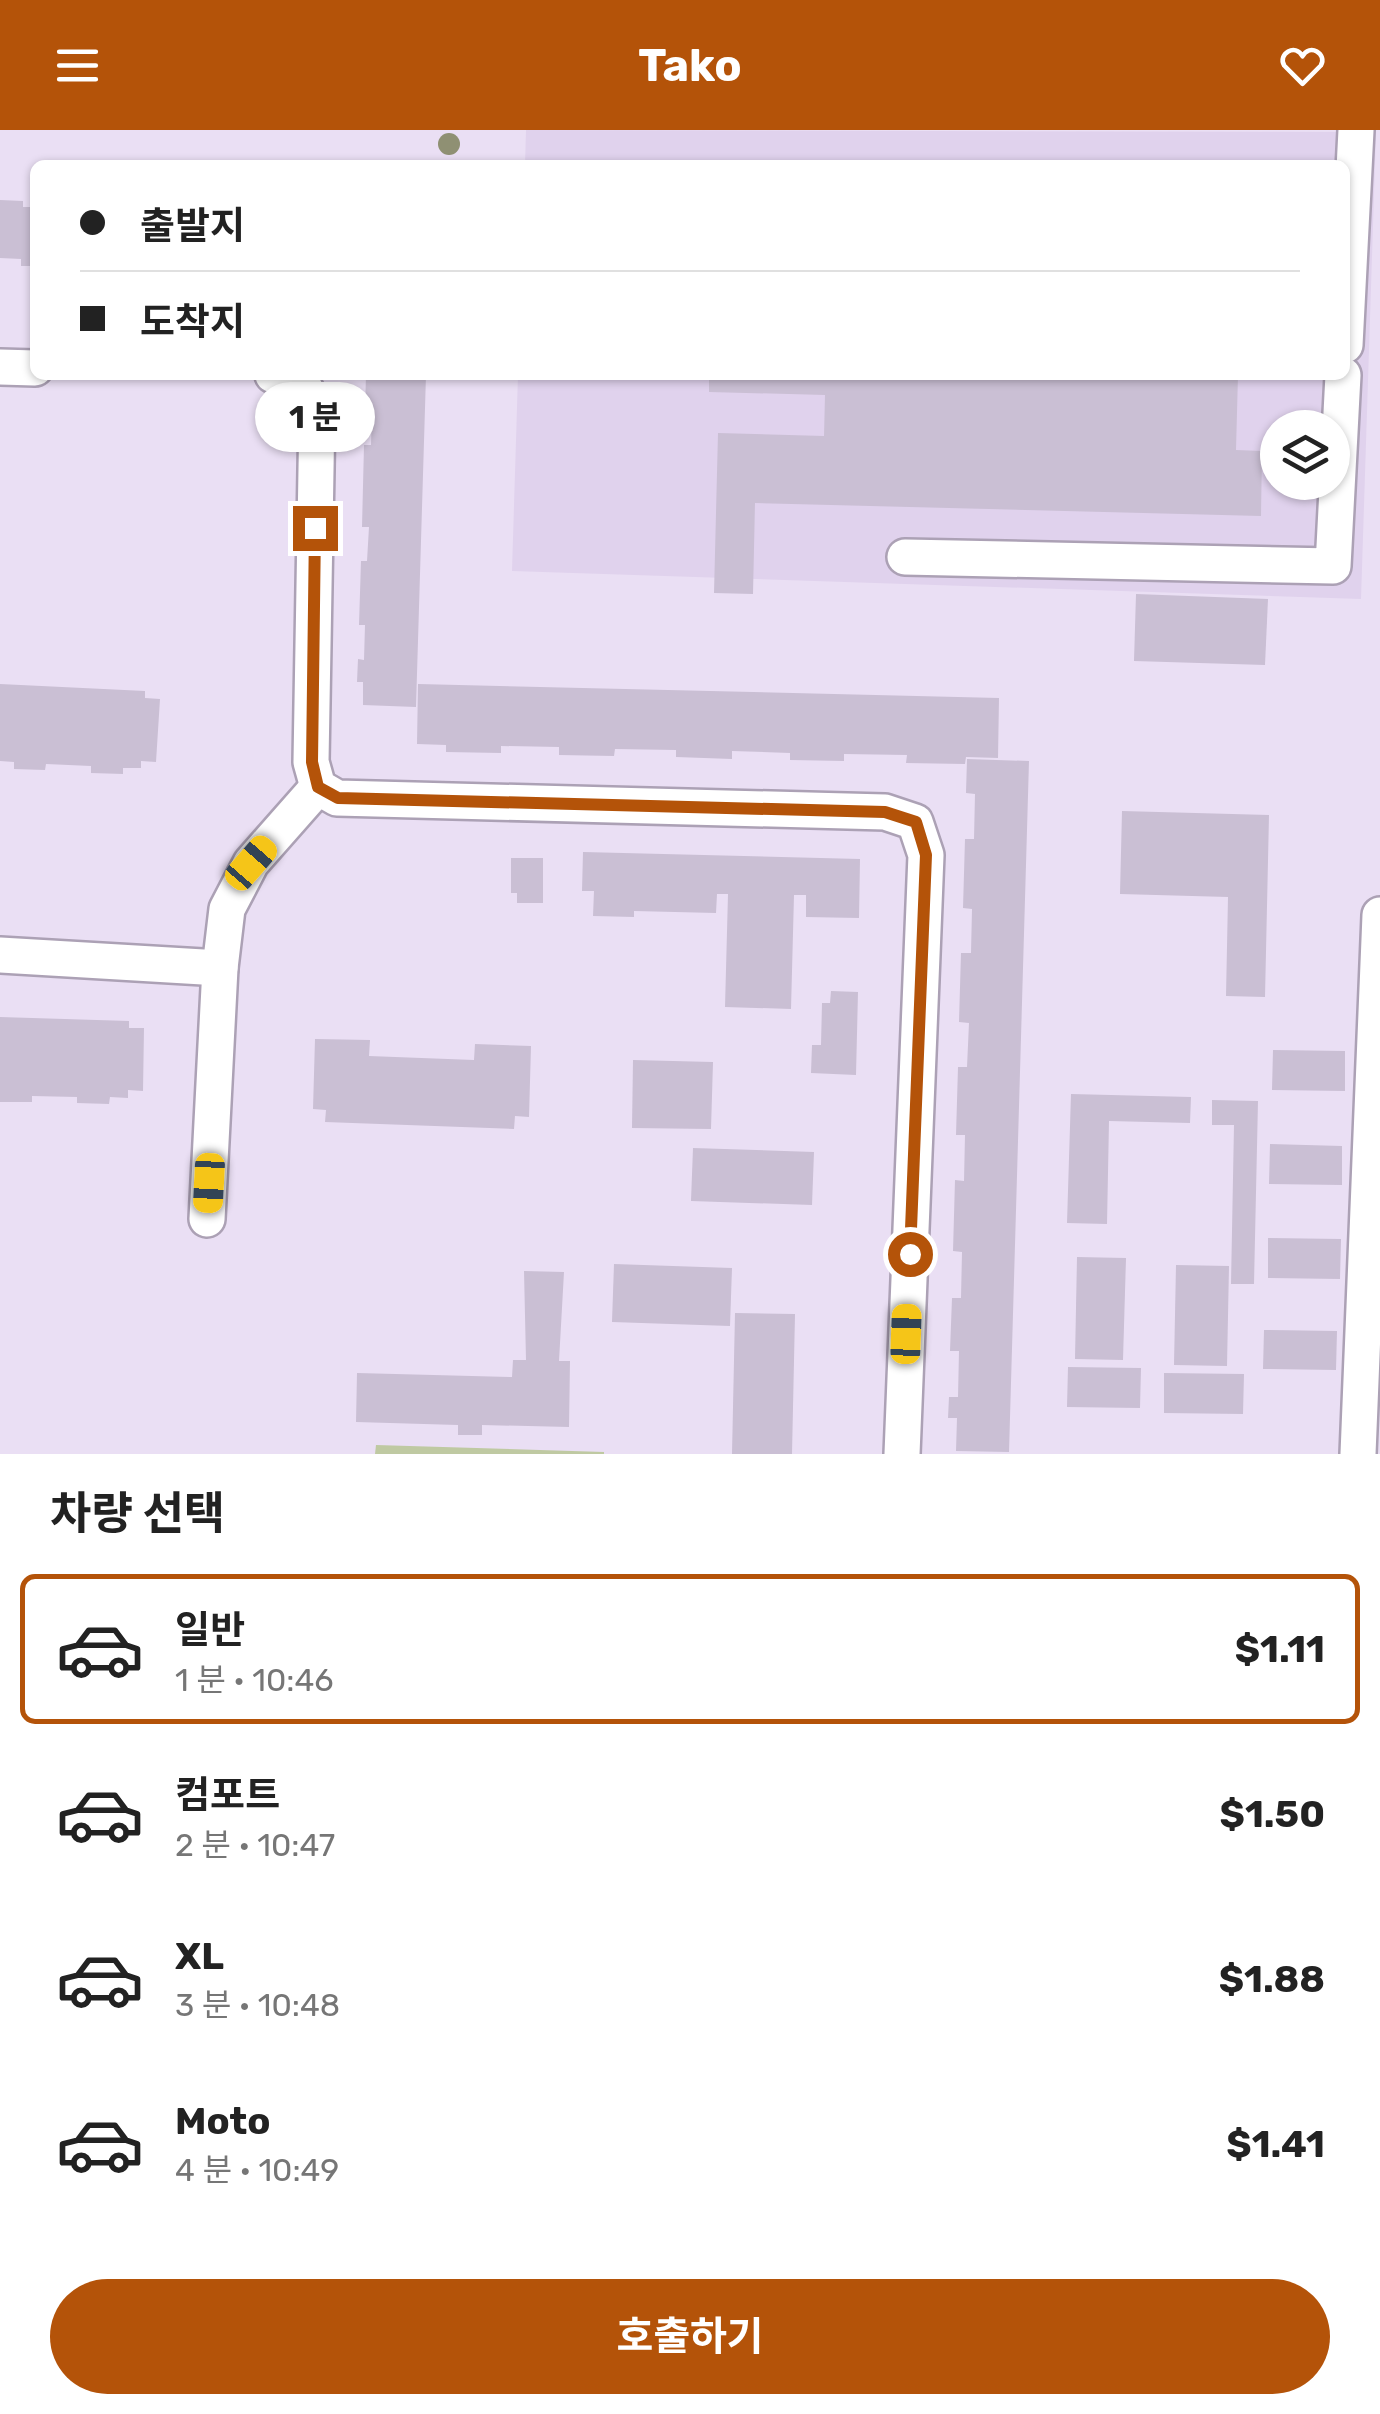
<!DOCTYPE html>
<html lang="ko">
<head>
<meta charset="utf-8">
<style>
	:root { --surface:#fff; --page:#f2f2f2; --text:#222; --muted:#767676; --line:#e0e0e0; --accent:#b45309 }
	body { margin:0; font-family:Rubik,"Noto Sans KR",sans-serif; background:var(--page); color:var(--text); height:100vh; display:flex; flex-direction:column; font-size:38px; white-space:nowrap }
	* { box-sizing:border-box; margin:0 }
	p { font-size:32px; color:var(--muted) }
	.icon { flex:none; width:55px; height:55px; fill:none; stroke:currentColor; stroke-width:2; stroke-linecap:round; stroke-linejoin:round }
	.map { position:relative; height:1324px; overflow:hidden }
	.side { display:flex; flex-direction:column; background:var(--surface); flex:1 }
	.side>* { flex:none }
	.guide { position:absolute; left:30px; top:30px; width:1320px; height:220px; border-radius:15px; box-shadow:0 2px 8px #0004; display:grid; align-content:center; height:220px; padding:0 50px; background:var(--surface) }
	.tools { position:absolute; left:1260px; top:280px; display:grid; gap:20px }
	.tools a { display:grid; place-items:center; width:90px; height:90px; border-radius:50%; background:var(--surface); box-shadow:0 2px 8px #0004; font-size:50px }
	.end { position:absolute; width:45px; height:45px; margin:-22px; border:12px solid #b45309; background:#fff; box-shadow:0 0 0 5px #fff }
	.from { border-radius:50% }
	.bubble { position:absolute; height:70px; border-radius:35px; background:var(--surface); box-shadow:0 2px 8px #0004; font-size:32px; font-weight:700; line-height:70px; text-align:center }
	.car { position:absolute; width:30px; height:60px; margin:-30px -15px; border-radius:12px; box-shadow:0 0 8px 2px #0007; background:linear-gradient(#f5c518 24%,#345 0 40%,#f5c518 0 76%,#345 0 86%,#f5c518 0) }
	.guide b { display:flex; align-items:center; gap:35px; height:95px; font-size:38px }
	.guide b+b { border-top:2px solid var(--line) }
	.guide i { width:25px; height:25px; background:var(--text) }
	ul { padding:0; list-style:none }
	li { display:flex; align-items:center; gap:30px; height:150px; margin:0 20px 15px; padding:0 30px; border:5px solid transparent; border-radius:15px }
	li div { flex:1 }
	li b { display:block; font-size:38px }
	li em { font-style:normal; font-weight:700 }
	li.selected { border-color:var(--accent) }
	li>.icon { width:90px; height:90px; stroke-width:1.5 }
	h2 { padding:0 50px; font-size:45px; line-height:120px }
	.primary-button { display:flex; gap:20px; margin-top:auto; padding:20px 50px }
	.primary-button a { flex:1; height:115px; border-radius:60px; background:var(--accent); color:#fff; font-size:40px; font-weight:700; line-height:115px; text-align:center }
	header { display:flex; justify-content:space-between; align-items:center; height:130px; padding:0 50px; background:var(--accent); color:#fff; font-size:45px; font-weight:700 }
	.map>svg:first-child { display:block }
	.built { fill:#e0d2ed; fill-rule:evenodd }
	.green { fill:#bfc9a2 }
	.building { fill:#cabfd4 }
	.lines { fill:none; stroke-linecap:round; stroke-linejoin:round }
	.minor-casing { stroke:#aca1b5; stroke-width:40 }
	.minor { stroke:#fff; stroke-width:35 }
	.tree { fill:#8f9073 }
	.route { stroke:#b45309; stroke-width:12 }
</style>
</head>
<body>
<header><svg class="icon" aria-label="menu" viewBox="0 0 24 24"><path d="M4 6h16M4 12h16M4 18h16"/></svg>Tako<svg class="icon" aria-label="heart" viewBox="0 0 24 24"><path d="M12 20l-8-8c-3-5 5-10 8-4 3-6 11-1 8 4z"/></svg></header>
<div class="map">
<svg width="1380" height="1324" viewBox="0 0 1380 1324">
	<rect width="100%" height="100%" fill="#eadff4"/>
	<!-- built -->
	<path class="built" d="M526,0L1376,2L1361,469L512,441L518,245H1345V35H525ZM1278,298H1332V352H1278Z"/>
	<!-- green -->
	<polygon class="green" points="376,1315 604,1322 604,1324 375,1324"/>
	<!-- building -->
	<g class="building">
		<polygon points="0,70 23,71 23,77 35,77 35,136 21,136 21,129 0,128"/>
		<polygon points="366,245 426,245 416,577 363,575 363,552 357,552 358,529 364,530 365,495 359,495 361,431 367,431 369,397 362,397 364,315 371,315 372,279 365,279"/>
		<polygon points="709,245 1238,245 1236,320 1262,321 1261,386 755,373 753,464 714,463 718,303 824,306 825,265 709,262"/>
		<polygon points="1136,464 1268,469 1265,535 1134,531"/>
		<polygon points="0,554 145,561 145,568 160,569 156,632 141,631 141,638 123,638 123,644 91,643 91,636 46,634 45,640 14,639 14,632 0,631"/>
		<polygon points="418,554 999,568 998,628 966,627 965,634 906,633 907,625 844,624 844,631 790,630 790,623 732,621 732,629 676,627 676,620 615,619 614,626 559,625 559,617 501,616 501,623 446,622 446,615 417,614"/>
		<polygon points="967,629 1029,631 1009,1322 956,1321 957,1288 948,1288 949,1267 958,1267 959,1221 950,1221 952,1168 961,1168 962,1122 953,1121 955,1050 964,1051 965,1005 956,1005 958,937 967,937 969,893 959,892 961,823 971,823 972,779 963,778 965,709 974,709 975,664 966,663"/>
		<polygon points="1122,681 1269,685 1265,867 1226,866 1228,767 1120,764"/>
		<polygon points="583,722 860,729 859,788 806,787 806,765 794,765 791,879 725,877 728,764 717,764 716,783 634,781 634,787 593,786 594,761 582,761"/>
		<polygon points="511,728 543,728 543,773 517,773 517,763 511,763"/>
		<polygon points="831,861 858,862 856,945 811,943 812,915 821,915 822,873 830,873"/>
		<polygon points="0,887 129,891 129,898 144,898 143,961 128,960 128,968 110,967 109,974 77,973 77,967 32,966 32,972 0,972"/>
		<polygon points="315,909 370,910 369,926 474,930 475,914 531,916 529,987 515,986 514,999 325,992 326,980 313,979"/>
		<polygon points="1273,920 1345,921 1345,961 1272,960"/>
		<polygon points="633,930 713,932 711,999 632,998"/>
		<polygon points="1071,964 1191,967 1190,993 1109,991 1107,1094 1067,1093"/>
		<polygon points="1212,970 1258,971 1254,1154 1231,1154 1234,995 1212,995"/>
		<polygon points="1270,1014 1342,1016 1342,1055 1269,1054"/>
		<polygon points="693,1018 814,1022 812,1075 691,1071"/>
		<polygon points="1268,1108 1341,1109 1340,1149 1268,1148"/>
		<polygon points="1077,1127 1126,1128 1123,1230 1075,1229"/>
		<polygon points="614,1134 732,1138 730,1196 612,1192"/>
		<polygon points="1176,1135 1229,1136 1227,1236 1174,1235"/>
		<polygon points="524,1141 564,1142 559,1231 570,1231 569,1297 482,1295 482,1305 458,1305 458,1295 356,1292 357,1243 512,1247 513,1230 526,1230"/>
		<polygon points="735,1183 795,1184 792,1324 732,1324"/>
		<polygon points="1264,1200 1337,1201 1336,1240 1263,1239"/>
		<polygon points="1068,1237 1141,1238 1140,1278 1067,1277"/>
		<polygon points="1164,1243 1244,1244 1243,1284 1164,1283"/>
	</g>
	<g class="lines">
		<!-- minor casing -->
		<g class="minor-casing">
			<g id="minor">
				<polyline points="1345,215 1356,0"/>
				<polyline points="0,237 35,238"/>
				<polyline points="273,245 302,253 317,281 311,632 318,657 337,668 885,682 915,692 926,725 902,1324"/>
				<polyline points="905,427 1333,436 1343,245"/>
				<polyline points="0,825 220,838"/>
				<polyline points="207,1089 220,838 227,779 251,733 318,657"/>
				<polyline points="1358,1324 1380,785"/>
			</g>
		</g>
		<!-- minor -->
		<use href="#minor" class="minor"/>
	</g>
	<!-- trees -->
	<circle class="tree" cx="449" cy="14" r="11"/>
	<g class="lines">
		<!-- route -->
		<polyline class="route" points="315,398 312,632 318,657 338,668 885,682 916,692 926,725 910,1124"/>
	</g>
</svg>
<div class="tools">
<a><svg class="icon" aria-label="layers" viewBox="0 0 24 24"><path d="M12 4l9 5-9 5-9-5zM3 14l9 5 9-5"/></svg></a>
</div>
<i class="end from" style="left:910px;top:1124px"></i>
<i class="end" style="left:315px;top:398px"></i>
<div class="bubble" style="left:255px;top:252px;width:120px">1 분</div>
<i class="car" style="left:251px;top:733px;rotate:41deg"></i>
<i class="car" style="left:209px;top:1053px;rotate:183deg"></i>
<i class="car" style="left:906px;top:1204px;rotate:2deg"></i>
<div class="guide">
<b><i class="from"></i>출발지</b>
<b><i></i>도착지</b>
</div>
</div>
<section class="side">
<h2>차량 선택</h2>
<ul>
<li class="selected"><svg class="icon" aria-label="car" viewBox="0 0 24 24"><path d="M5 17H2v-5l4-1 3-4h7l3 4 3 1v5h-3M9 17h6M6 11h13"/><circle cx="7" cy="17" r="2"/><circle cx="17" cy="17" r="2"/></svg><div><b>일반</b><p>1 분 · 10:46</p></div><em>$1.11</em></li>
<li><svg class="icon" aria-label="car" viewBox="0 0 24 24"><path d="M5 17H2v-5l4-1 3-4h7l3 4 3 1v5h-3M9 17h6M6 11h13"/><circle cx="7" cy="17" r="2"/><circle cx="17" cy="17" r="2"/></svg><div><b>컴포트</b><p>2 분 · 10:47</p></div><em>$1.50</em></li>
<li><svg class="icon" aria-label="car" viewBox="0 0 24 24"><path d="M5 17H2v-5l4-1 3-4h7l3 4 3 1v5h-3M9 17h6M6 11h13"/><circle cx="7" cy="17" r="2"/><circle cx="17" cy="17" r="2"/></svg><div><b>XL</b><p>3 분 · 10:48</p></div><em>$1.88</em></li>
<li><svg class="icon" aria-label="car" viewBox="0 0 24 24"><path d="M5 17H2v-5l4-1 3-4h7l3 4 3 1v5h-3M9 17h6M6 11h13"/><circle cx="7" cy="17" r="2"/><circle cx="17" cy="17" r="2"/></svg><div><b>Moto</b><p>4 분 · 10:49</p></div><em>$1.41</em></li>
</ul>
<div class="primary-button"><a>호출하기</a></div>
</section>
</body>
</html>
